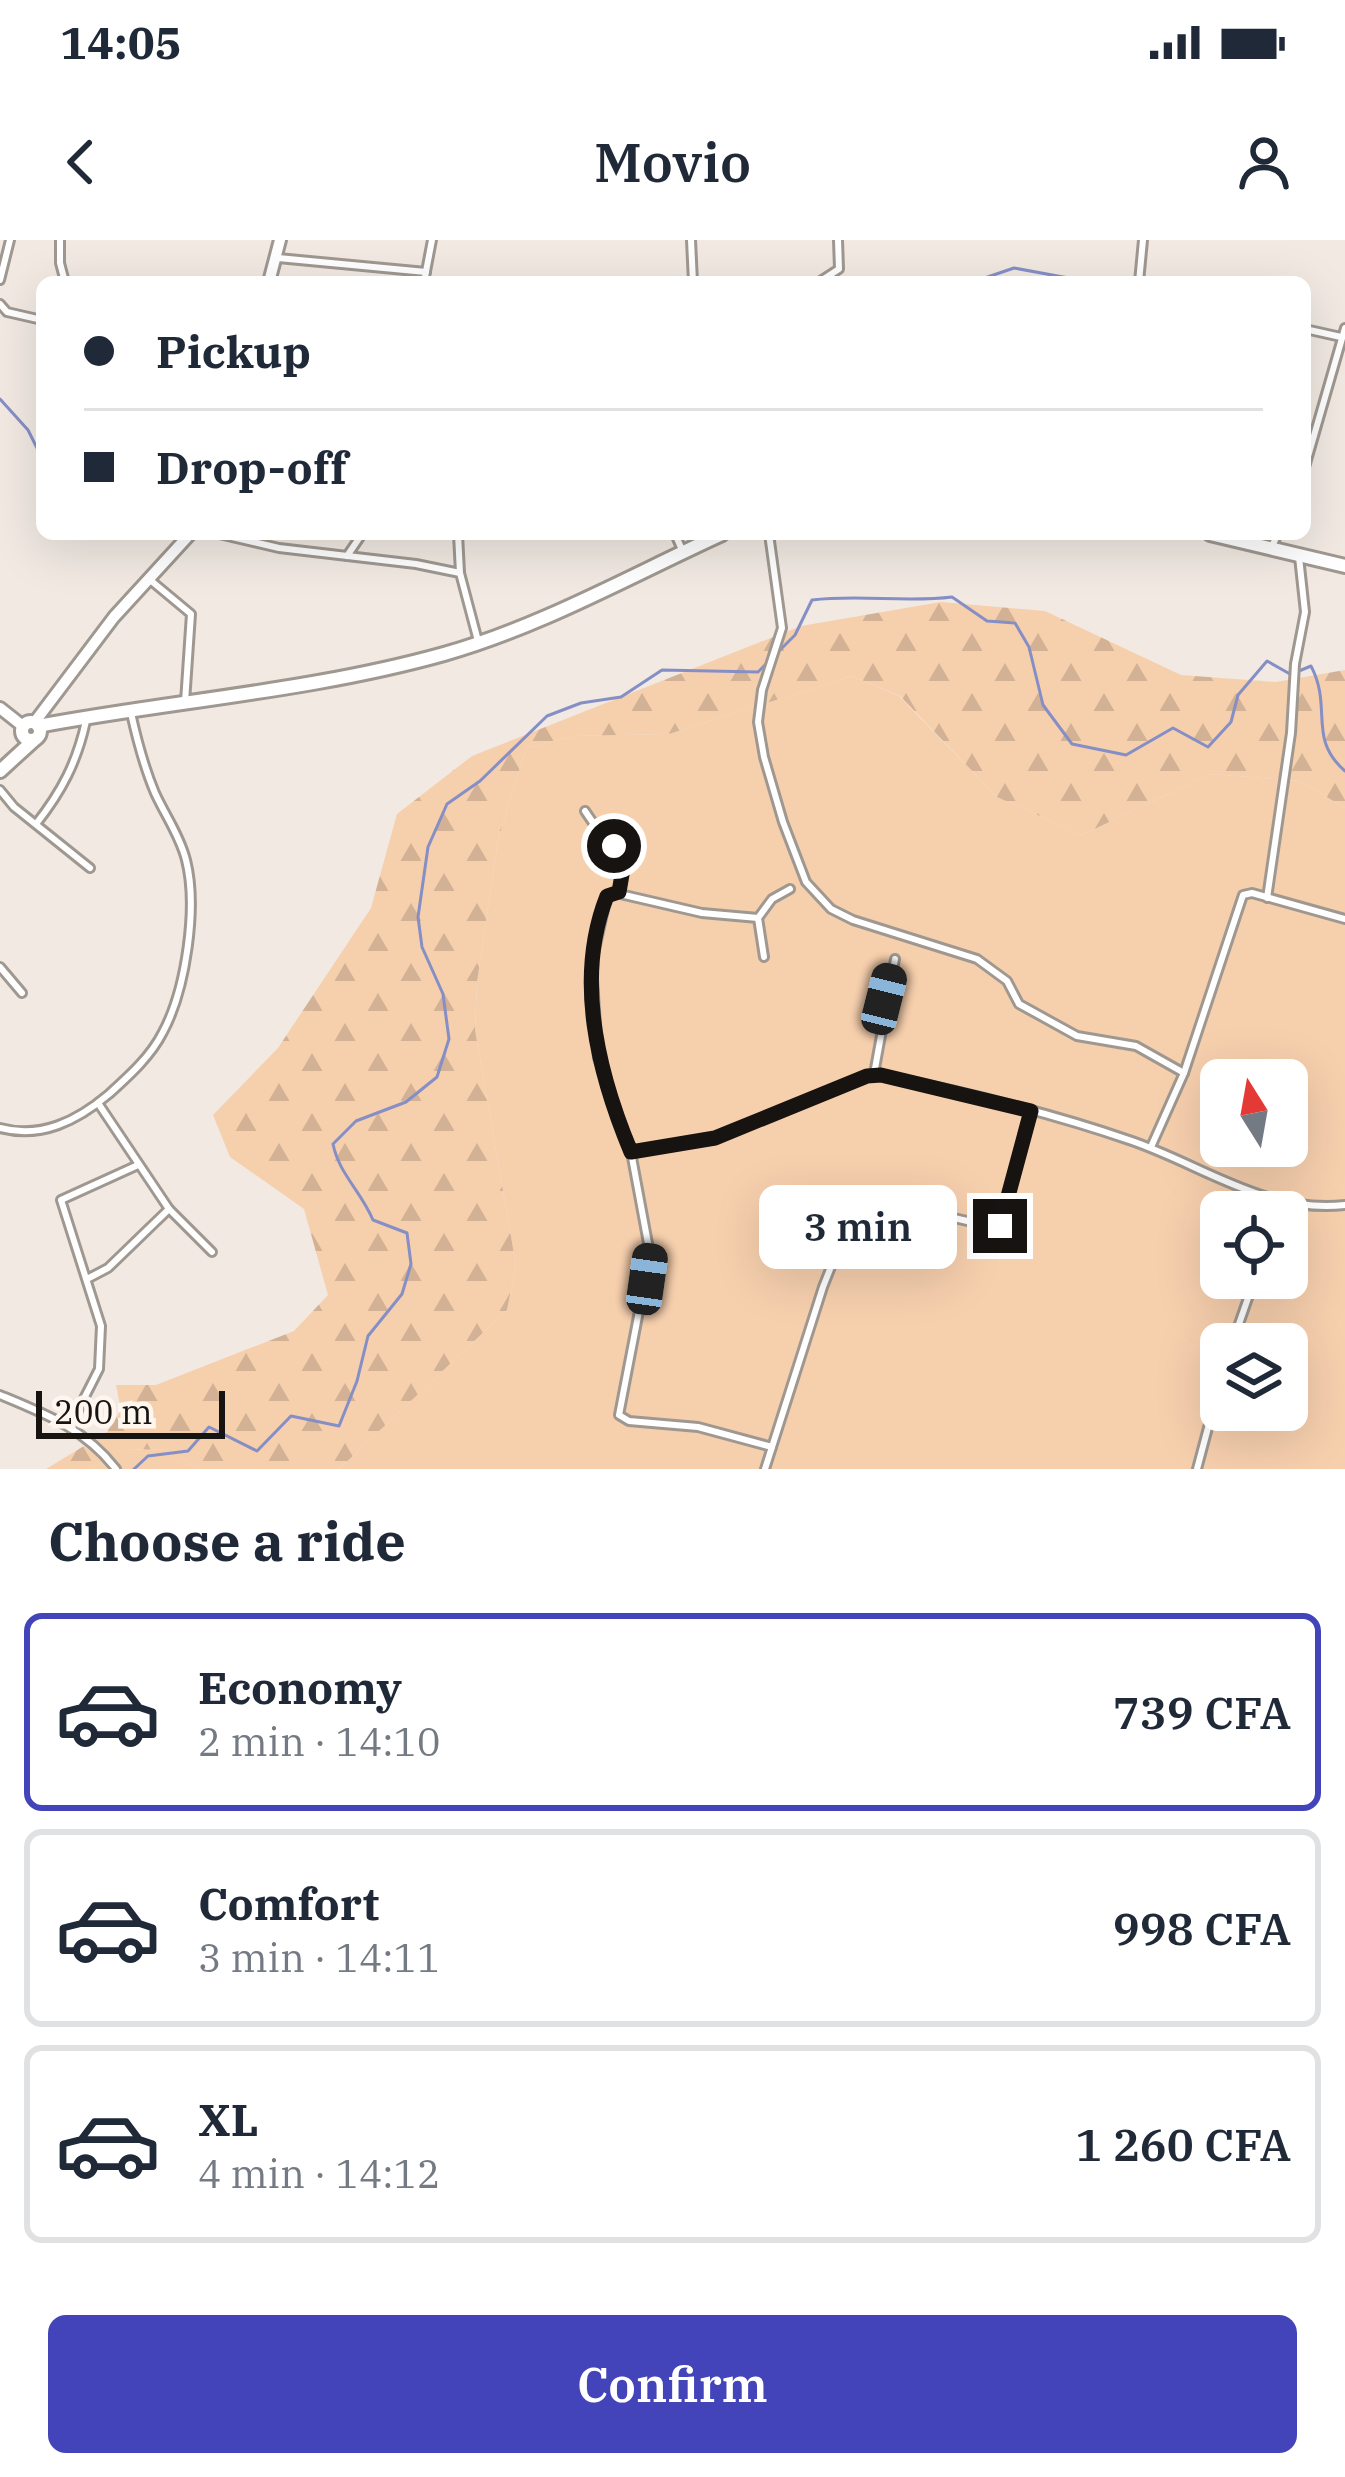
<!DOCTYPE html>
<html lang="en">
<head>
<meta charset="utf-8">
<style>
	:root { --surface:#fff; --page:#f6f6f7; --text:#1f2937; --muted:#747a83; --line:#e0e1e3; --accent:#4344b9 }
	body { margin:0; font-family:"IBM Plex Serif",serif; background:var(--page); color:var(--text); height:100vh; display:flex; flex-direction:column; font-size:45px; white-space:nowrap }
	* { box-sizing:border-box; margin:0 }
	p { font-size:39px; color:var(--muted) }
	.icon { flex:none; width:66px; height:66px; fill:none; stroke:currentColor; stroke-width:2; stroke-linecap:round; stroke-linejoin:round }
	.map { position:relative; height:1229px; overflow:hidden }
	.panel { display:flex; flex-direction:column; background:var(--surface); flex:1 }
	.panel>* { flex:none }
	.banner { position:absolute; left:36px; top:36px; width:1275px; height:264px; border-radius:18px; box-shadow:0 12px 48px #0002; display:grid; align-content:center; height:264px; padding:0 48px; background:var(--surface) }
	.needle { width:78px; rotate:349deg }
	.controls { position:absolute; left:1200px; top:819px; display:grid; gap:24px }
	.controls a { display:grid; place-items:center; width:108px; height:108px; border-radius:18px; background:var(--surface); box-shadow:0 12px 48px #0002; font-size:60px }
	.scale { position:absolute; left:36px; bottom:30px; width:189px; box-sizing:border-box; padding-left:12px; border:6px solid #161310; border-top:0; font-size:33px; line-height:42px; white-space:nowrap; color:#161310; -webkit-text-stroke:9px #fef6ef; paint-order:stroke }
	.end { position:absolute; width:54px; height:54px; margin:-27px; border:15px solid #161310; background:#fff; box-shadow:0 0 0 6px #fff }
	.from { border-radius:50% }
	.bubble { position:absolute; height:84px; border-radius:18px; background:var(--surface); box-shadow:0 12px 48px #0002; font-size:39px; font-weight:600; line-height:84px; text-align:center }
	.car { position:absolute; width:36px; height:72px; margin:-36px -18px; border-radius:15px; box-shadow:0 0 9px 3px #0007; background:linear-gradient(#222 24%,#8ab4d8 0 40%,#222 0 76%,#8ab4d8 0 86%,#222 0) }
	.banner b { display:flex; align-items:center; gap:42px; height:114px; font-size:45px }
	.banner b+b { border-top:3px solid var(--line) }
	.banner i { width:30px; height:30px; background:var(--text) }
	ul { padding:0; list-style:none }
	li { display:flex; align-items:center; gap:36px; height:198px; margin:0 24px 18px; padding:0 24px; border:6px solid var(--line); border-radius:18px }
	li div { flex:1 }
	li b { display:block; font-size:45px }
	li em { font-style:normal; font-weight:600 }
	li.selected { border-color:var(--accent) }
	li>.icon { width:108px; height:108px; stroke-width:1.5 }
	h2 { padding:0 48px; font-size:54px; line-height:144px }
	.primary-button { display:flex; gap:24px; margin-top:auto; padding:24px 48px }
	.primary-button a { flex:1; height:138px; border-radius:18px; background:var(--accent); color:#fff; font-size:48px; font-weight:600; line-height:138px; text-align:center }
	.status { display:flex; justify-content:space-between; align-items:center; height:84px; padding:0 60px; background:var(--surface); direction:ltr }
	.status svg { height:33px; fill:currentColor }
	header { display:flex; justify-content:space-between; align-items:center; height:156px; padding:0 48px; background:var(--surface); font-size:54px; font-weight:600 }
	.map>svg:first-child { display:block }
	.green { fill:#f6cfad; fill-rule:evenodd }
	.forest { fill:url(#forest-firs) }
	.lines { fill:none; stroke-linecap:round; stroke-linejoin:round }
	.stream { stroke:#858fc6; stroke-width:3 }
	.street-casing { stroke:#9f9891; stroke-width:12 }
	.primary-casing { stroke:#9f9891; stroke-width:16 }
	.highway-casing { stroke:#9f9891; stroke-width:18 }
	.street { stroke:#fff; stroke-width:6 }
	.primary { stroke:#fff; stroke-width:10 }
	.highway { stroke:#fff; stroke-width:12 }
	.route { stroke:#161310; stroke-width:15 }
</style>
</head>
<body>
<div class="status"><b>14:05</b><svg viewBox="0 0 49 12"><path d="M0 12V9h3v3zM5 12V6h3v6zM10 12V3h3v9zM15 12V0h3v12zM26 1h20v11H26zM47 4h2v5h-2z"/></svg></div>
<header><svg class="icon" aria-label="back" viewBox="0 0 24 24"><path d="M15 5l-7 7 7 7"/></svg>Movio<svg class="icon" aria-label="person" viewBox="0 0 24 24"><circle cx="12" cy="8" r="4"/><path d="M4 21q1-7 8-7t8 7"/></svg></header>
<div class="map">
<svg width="1345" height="1229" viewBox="0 0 1345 1229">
	<defs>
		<pattern id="forest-firs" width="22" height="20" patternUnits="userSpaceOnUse" patternTransform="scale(3)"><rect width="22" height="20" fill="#f6cfad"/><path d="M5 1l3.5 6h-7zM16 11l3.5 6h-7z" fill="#d2b194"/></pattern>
	</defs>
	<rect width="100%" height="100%" fill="#f1e9e2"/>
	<!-- green -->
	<g class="green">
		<path d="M852,436L899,456L997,557L1082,595L1210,534L1300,541L1345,568V1229H339L507,1070L516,1025L475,790L477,742L498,600L526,508L574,496L669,494ZM1221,840H1287V906H1221ZM1221,972H1287V1038H1221ZM1221,1104H1287V1170H1221Z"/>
		<polygon points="122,1209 173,1210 197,1229 91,1229"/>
	</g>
	<!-- forest -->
	<polygon class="forest" points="941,362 1045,371 1181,435 1276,442 1345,430 1345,568 1300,541 1210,534 1082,595 997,557 900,456 852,436 669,494 574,496 526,508 498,600 477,742 475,790 516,1025 507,1070 339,1229 197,1229 173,1210 123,1209 91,1229 46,1229 107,1192 121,1170 116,1145 156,1145 294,1091 328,1055 304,969 230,917 213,875 278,808 371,668 397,574 472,516 801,386"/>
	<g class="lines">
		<!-- stream -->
		<g class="stream">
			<polyline points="973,42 1014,28 1074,39"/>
			<polyline points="0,159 28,190 42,218"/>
			<path d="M776,414L795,395L812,360C860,354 905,363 952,357L987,381L1015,383L1029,407L1043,465L1072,504L1126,515L1173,488L1208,507L1231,482L1238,455L1267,421L1290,434"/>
			<path d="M1299,431L1311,426C1333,468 1307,498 1345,531"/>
			<path d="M134,1229L148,1216L188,1211L209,1187L257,1211L291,1176L339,1186L357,1141L368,1096L402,1054L411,1024L407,993L373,980C361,951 339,934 333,904L356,881L406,862L437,837L449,799L443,754L422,707L418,677L428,607L447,564L480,541L547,476L581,463L621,457L662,430L758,432L769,421"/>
		</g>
		<!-- street casing -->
		<g class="street-casing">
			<g id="street">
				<polyline points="60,0 60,23 65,42"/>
				<polyline points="691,0 693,42"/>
				<polyline points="278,18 426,32"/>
				<polyline points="0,40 10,0"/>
				<polyline points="424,42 432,0"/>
				<polyline points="819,42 839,29 838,0"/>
				<polyline points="1139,42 1143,0"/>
				<polyline points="0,64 7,72 42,80"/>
				<polyline points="1305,89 1341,97"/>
				<polyline points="1305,227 1345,88"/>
				<polyline points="219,294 279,308 416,324 460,333 478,401"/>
				<polyline points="458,294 460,333"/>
				<polyline points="675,294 683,312"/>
				<polyline points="769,294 782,388 762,450 758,482 764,517 783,582 806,642 831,669 853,680 977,719 1007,741 1019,764 1077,796 1136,806 1184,833"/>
				<polyline points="1271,308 1278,294"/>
				<polyline points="347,316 362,294"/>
				<polyline points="149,339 191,374 185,462"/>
				<polyline points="0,550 14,567 90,628"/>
				<polyline points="585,571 600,593 625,615 620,654 702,673 758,678"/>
				<path d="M36,584C62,551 77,522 86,481"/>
				<polyline points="619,653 607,656 592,723 598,818 631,912 650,1014 619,1175 629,1181 698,1187 772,1207"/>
				<polyline points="1267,658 1291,493 1295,424 1305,372 1299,317"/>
				<polyline points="764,717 758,678 772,659 790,649"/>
				<polyline points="0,727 22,753"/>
				<polyline points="874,834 895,719"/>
				<polyline points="98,863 169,969 212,1012"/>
				<path d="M0,888C41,899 77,881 109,854C130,835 151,816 163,792C186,749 198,667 186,620C180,596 165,575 155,553C144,527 137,500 131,473"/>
				<polyline points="1151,907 1184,833 1243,655 1252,653 1345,679"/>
				<path d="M631,912L715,899L867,836L881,835C965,852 1048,872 1129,900C1201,924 1265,974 1345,965"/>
				<polyline points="87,1039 108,1028 169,969"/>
				<polyline points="1232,1104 1255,1038"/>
				<path d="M0,1155C46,1174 85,1189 116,1229"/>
				<polyline points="70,1186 99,1129 101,1086 61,960 138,925"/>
				<polyline points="765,1229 823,1047 857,961 866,958 998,988 1031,871"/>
				<polyline points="1197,1229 1221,1139"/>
			</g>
		</g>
		<!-- primary casing -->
		<g class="primary-casing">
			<g id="primary">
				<polyline points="269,42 280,0"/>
				<polyline points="0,468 24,487"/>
				<polyline points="34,483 114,377 190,294"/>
			</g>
		</g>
		<!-- highway casing -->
		<g class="highway-casing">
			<g id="highway">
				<polyline points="1210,294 1345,326"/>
				<circle cx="31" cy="491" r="9"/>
				<path d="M38,486C171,461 312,451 444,414C540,387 632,335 722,294"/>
				<polyline points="0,531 34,500"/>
			</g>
		</g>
		<!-- street -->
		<use href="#street" class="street"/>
		<!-- primary -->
		<use href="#primary" class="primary"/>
		<!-- highway -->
		<use href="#highway" class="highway"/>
	</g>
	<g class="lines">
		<!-- route -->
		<path class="route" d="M614,606L625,617L619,652L607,656C574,739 598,833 631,912L715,898L867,836L881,835L1031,871L1000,986"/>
	</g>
</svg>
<div class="controls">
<a><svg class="needle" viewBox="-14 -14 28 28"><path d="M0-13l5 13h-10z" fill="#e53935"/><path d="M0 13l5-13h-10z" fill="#747a83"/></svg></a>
<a><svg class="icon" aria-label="locate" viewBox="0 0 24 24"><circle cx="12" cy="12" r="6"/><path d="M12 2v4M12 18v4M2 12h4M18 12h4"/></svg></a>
<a><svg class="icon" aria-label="layers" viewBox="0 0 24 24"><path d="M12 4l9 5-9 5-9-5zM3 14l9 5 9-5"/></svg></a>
</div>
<div class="scale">200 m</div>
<i class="end from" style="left:614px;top:606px"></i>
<i class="end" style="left:1000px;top:986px"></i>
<div class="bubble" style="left:759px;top:945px;width:198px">3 min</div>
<i class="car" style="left:884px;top:759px;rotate:14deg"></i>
<i class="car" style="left:647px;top:1039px;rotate:8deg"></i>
<div class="banner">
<b><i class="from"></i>Pickup</b>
<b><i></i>Drop-off</b>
</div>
</div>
<section class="panel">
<h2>Choose a ride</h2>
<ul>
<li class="selected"><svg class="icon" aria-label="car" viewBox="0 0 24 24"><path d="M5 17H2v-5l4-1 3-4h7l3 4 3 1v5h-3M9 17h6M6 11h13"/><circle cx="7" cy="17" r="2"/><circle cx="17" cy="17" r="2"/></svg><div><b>Economy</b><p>2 min · 14:10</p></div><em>739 CFA</em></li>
<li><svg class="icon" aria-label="car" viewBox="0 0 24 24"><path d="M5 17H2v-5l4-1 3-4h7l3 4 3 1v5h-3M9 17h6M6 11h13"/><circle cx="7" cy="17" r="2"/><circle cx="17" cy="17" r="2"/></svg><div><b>Comfort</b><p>3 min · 14:11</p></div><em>998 CFA</em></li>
<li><svg class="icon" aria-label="car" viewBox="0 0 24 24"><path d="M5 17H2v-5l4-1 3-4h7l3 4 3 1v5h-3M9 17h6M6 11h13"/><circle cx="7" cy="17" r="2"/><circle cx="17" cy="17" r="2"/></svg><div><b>XL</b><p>4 min · 14:12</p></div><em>1 260 CFA</em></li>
</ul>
<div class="primary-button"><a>Confirm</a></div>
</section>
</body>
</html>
